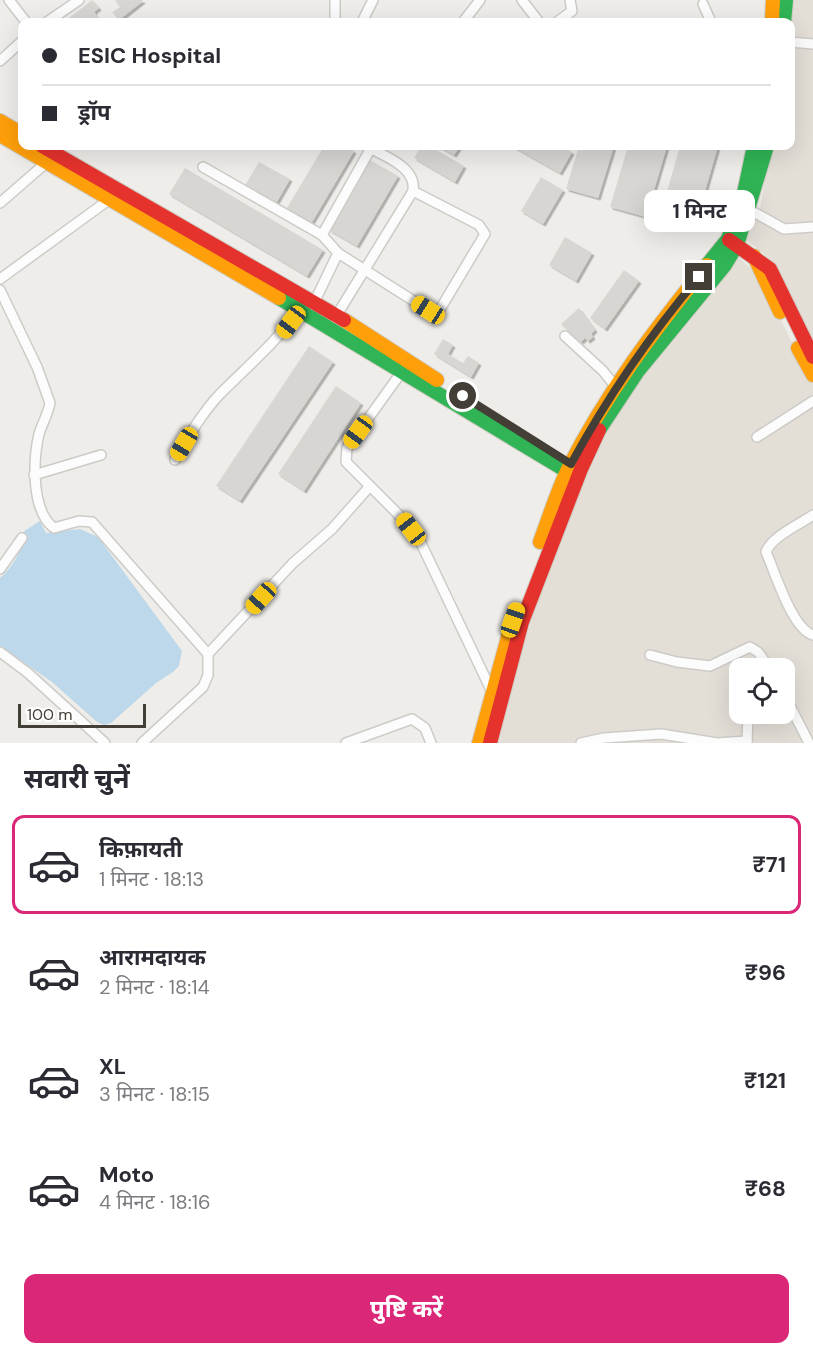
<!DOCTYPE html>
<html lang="hi">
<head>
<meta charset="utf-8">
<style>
	:root { --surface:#fff; --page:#f7f7f7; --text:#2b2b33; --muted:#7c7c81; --line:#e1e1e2; --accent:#db2777 }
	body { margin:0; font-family:"DM Sans","Noto Sans Devanagari",sans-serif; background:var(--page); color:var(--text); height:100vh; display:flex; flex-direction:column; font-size:22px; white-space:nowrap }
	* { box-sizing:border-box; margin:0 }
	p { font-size:20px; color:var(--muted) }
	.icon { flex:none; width:33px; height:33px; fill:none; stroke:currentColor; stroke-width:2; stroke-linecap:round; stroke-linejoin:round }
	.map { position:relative; height:743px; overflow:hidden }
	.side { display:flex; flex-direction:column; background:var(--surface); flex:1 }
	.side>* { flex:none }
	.top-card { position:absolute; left:18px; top:18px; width:777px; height:132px; border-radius:12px; box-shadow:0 6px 24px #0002; display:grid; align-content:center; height:132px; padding:0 24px; background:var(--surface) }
	.tools { position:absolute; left:729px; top:658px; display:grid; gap:12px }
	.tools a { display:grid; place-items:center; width:66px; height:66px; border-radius:12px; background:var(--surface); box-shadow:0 6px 24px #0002; font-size:30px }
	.scale { position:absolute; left:18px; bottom:15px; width:128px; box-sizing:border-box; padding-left:6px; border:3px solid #443f36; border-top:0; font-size:16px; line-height:21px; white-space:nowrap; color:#443f36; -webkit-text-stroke:4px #fff; paint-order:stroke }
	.end { position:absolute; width:27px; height:27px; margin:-14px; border:8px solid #443f36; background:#fff; box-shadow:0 0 0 3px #fff }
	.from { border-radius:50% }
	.bubble { position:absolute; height:42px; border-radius:12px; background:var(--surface); box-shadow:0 6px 24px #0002; font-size:20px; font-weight:700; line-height:42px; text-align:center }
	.car { position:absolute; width:18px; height:36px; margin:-18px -9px; border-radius:8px; box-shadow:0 0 4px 2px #0007; background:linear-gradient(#f5c518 24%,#345 0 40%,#f5c518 0 76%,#345 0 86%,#f5c518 0) }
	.top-card b { display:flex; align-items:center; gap:21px; height:57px; font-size:22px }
	.top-card b+b { border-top:2px solid var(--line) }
	.top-card i { width:15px; height:15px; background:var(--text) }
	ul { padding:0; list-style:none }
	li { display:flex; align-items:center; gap:18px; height:99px; margin:0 12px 9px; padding:0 12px; border:3px solid transparent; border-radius:12px }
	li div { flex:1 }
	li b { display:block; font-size:22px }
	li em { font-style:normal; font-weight:700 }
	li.current { border-color:var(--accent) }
	li>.icon { width:54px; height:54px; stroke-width:1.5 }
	h2 { padding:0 24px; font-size:27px; line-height:72px }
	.primary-button { display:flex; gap:12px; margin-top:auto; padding:12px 24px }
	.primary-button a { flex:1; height:69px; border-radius:12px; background:var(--accent); color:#fff; font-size:24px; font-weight:700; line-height:69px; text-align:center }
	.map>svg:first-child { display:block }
	.residential { fill:#e3dfd7; fill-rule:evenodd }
	.water { fill:#bdd8ea }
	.building { fill:#d8d6d2; filter:url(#shadow) }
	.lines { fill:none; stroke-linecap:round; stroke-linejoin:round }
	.street-casing { stroke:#cdcbc7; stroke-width:12 }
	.fast-casing { stroke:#cecac0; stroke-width:16 }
	.slow-casing { stroke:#cecac0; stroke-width:16 }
	.jam-casing { stroke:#cecac0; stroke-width:16 }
	.street { stroke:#fdfcfc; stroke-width:9 }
	.fast { stroke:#30b455; stroke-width:14 }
	.slow { stroke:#ff9f0a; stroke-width:14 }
	.jam { stroke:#e5322d; stroke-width:14 }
	.route { stroke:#443f36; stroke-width:8 }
</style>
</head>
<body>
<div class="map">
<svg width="813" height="743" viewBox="0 0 813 743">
	<defs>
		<filter id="shadow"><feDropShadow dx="2.5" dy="2.5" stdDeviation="0" flood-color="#0004"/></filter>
	</defs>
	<rect width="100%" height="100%" fill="#efede9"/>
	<!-- residential -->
	<g class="residential">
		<polygon points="791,0 813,0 813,345 772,260 746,240 760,208 771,146 790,146"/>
		<path d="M737,256L758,275L813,384V743H494L534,612L580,479L607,426L660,349ZM740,669H784V714H740Z"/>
	</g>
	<!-- water -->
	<path class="water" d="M40,521L46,533L80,529L98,537L182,651L179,666L173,672L156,683L111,723L104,725L97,722L52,682L0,646V578C12,568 25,547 23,532Z"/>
	<!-- building -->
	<g class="building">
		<polygon points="92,0 99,8 94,12 101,22 107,17 111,22 72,22 69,18"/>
		<polygon points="115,0 142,0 143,1 119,20 112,12 120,7"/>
		<polygon points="324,146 345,146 354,151 312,222 287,208"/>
		<polygon points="421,146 430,146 464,166 455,182 414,158"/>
		<polygon points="438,146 460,146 454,155"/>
		<polygon points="512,146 561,146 572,152 560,173"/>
		<polygon points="579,146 614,146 598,198 566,189"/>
		<polygon points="628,146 667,146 646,217 610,207"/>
		<polygon points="680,146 718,146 694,229 659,220"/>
		<polygon points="370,160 398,176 357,246 329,230"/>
		<polygon points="259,162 290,179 275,205 244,187"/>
		<polygon points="185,168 323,250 307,276 169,194"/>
		<polygon points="541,177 563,190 543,224 521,211"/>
		<polygon points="565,237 592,253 576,281 549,265"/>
		<polygon points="624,270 639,281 605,329 590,318"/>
		<polygon points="579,308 595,330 591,334 593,337 588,341 585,338 581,342 561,324"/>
		<polygon points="443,339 453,345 448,354 463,363 468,356 479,363 471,377 434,354"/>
		<polygon points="309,346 333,362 240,501 216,486"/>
		<polygon points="336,386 361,403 304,491 278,474"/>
	</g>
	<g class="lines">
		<!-- street casing -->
		<g class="street-casing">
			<g id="street">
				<polyline points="9,0 26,22"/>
				<polyline points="335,0 335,22"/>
				<polyline points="522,0 539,22"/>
				<polyline points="703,4 711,22"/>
				<polyline points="47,22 79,0"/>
				<polyline points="362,22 373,0"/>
				<polyline points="463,22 480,0"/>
				<polyline points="557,22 572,11 570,0"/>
				<polyline points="790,42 813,44"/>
				<polyline points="0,61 22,41"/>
				<path d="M366,146C384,156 417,167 413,191"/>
				<polyline points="203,167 322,235"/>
				<polyline points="0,203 47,162"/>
				<polyline points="750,210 784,229 813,227"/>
				<polyline points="0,279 110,199"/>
				<path d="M0,290L37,367L50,403C48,414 42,424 39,434C33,460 31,511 54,528L79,521L92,522L208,654"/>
				<polyline points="312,307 338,253 322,235 371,148"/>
				<polyline points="335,318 413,191 479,225 485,234 439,311 428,310 338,253"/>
				<polyline points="565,336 603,371 619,391"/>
				<polyline points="403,370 347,448 346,462 403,519 419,539 492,692"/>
				<polyline points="757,437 813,401"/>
				<path d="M175,460C188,437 202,413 220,394C249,365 274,344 300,310"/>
				<polyline points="34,475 101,455"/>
				<path d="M813,515C800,524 771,537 766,552C775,572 792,629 813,635"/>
				<polyline points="0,569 22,538"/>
				<polyline points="0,652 28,673 105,743"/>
				<polyline points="650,655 677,662 710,666 750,647 758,652 770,669"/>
				<polyline points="784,694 809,743"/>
				<polyline points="142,743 203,687 208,675 208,654 293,563 332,529 370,486"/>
				<polyline points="346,743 412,719 425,728 431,743"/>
				<polyline points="581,743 604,738 661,734 717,743 747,741"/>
				<polyline points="747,743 748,714"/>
			</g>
		</g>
		<!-- fast casing -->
		<g class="fast-casing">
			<g id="fast">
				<polyline points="784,22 786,0"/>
				<polyline points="707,265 728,239 743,198 754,146"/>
				<polyline points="279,298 575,476"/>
				<polyline points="599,430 638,371 725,265 737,245 767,146"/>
			</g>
		</g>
		<!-- slow casing -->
		<g class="slow-casing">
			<g id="slow">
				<polyline points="772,22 773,0"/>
				<polyline points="0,121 22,134"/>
				<polyline points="0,135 279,298"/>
				<polyline points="754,256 780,312"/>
				<polyline points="344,320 437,380"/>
				<polyline points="798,348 813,375"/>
				<path d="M540,542C549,518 557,492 568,469C605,395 655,329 707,265"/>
				<polyline points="479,743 513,619"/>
			</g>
		</g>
		<!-- jam casing -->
		<g class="jam-casing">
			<g id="jam">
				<polyline points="42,146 344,320"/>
				<polyline points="729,240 770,269 813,357"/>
				<polyline points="490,743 522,622 581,469 599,430"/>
			</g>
		</g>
		<!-- street -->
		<use href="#street" class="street"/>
		<!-- fast -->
		<use href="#fast" class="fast"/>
		<!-- slow -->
		<use href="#slow" class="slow"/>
		<!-- jam -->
		<use href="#jam" class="jam"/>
	</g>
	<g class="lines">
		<!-- route -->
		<path class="route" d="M463,396L571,464C608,396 650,335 699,277"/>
	</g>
</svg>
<div class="tools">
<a><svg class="icon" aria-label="locate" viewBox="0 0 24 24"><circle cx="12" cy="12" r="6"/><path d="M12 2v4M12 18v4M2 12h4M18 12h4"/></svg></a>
</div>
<div class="scale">100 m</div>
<i class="end from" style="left:463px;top:396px"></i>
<i class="end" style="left:699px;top:277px"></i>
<div class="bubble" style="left:644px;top:190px;width:111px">1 मिनट</div>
<i class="car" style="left:428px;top:310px;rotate:302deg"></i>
<i class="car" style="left:291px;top:322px;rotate:217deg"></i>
<i class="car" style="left:358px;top:432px;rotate:216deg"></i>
<i class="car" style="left:184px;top:444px;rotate:211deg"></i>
<i class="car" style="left:411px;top:529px;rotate:322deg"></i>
<i class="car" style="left:261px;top:598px;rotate:222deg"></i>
<i class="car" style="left:513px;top:620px;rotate:19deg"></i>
<div class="top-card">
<b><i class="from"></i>ESIC Hospital</b>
<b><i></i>ड्रॉप</b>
</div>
</div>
<section class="side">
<h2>सवारी चुनें</h2>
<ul>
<li class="current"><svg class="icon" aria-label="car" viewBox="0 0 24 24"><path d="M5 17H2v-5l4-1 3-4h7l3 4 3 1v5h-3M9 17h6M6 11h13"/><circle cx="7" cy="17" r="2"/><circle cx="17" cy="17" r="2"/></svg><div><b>किफ़ायती</b><p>1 मिनट · 18:13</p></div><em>₹71</em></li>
<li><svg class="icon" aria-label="car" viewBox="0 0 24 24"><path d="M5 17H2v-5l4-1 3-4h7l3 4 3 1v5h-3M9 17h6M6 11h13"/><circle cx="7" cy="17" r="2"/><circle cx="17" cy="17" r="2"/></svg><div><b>आरामदायक</b><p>2 मिनट · 18:14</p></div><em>₹96</em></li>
<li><svg class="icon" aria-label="car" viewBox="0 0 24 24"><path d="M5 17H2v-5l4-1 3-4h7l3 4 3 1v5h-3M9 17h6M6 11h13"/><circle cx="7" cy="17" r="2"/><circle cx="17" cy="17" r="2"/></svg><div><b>XL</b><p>3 मिनट · 18:15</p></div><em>₹121</em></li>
<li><svg class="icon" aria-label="car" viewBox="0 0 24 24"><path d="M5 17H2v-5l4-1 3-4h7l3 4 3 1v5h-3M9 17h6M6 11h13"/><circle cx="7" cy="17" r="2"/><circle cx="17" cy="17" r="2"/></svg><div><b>Moto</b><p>4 मिनट · 18:16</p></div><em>₹68</em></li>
</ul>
<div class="primary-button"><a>पुष्टि करें</a></div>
</section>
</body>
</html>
